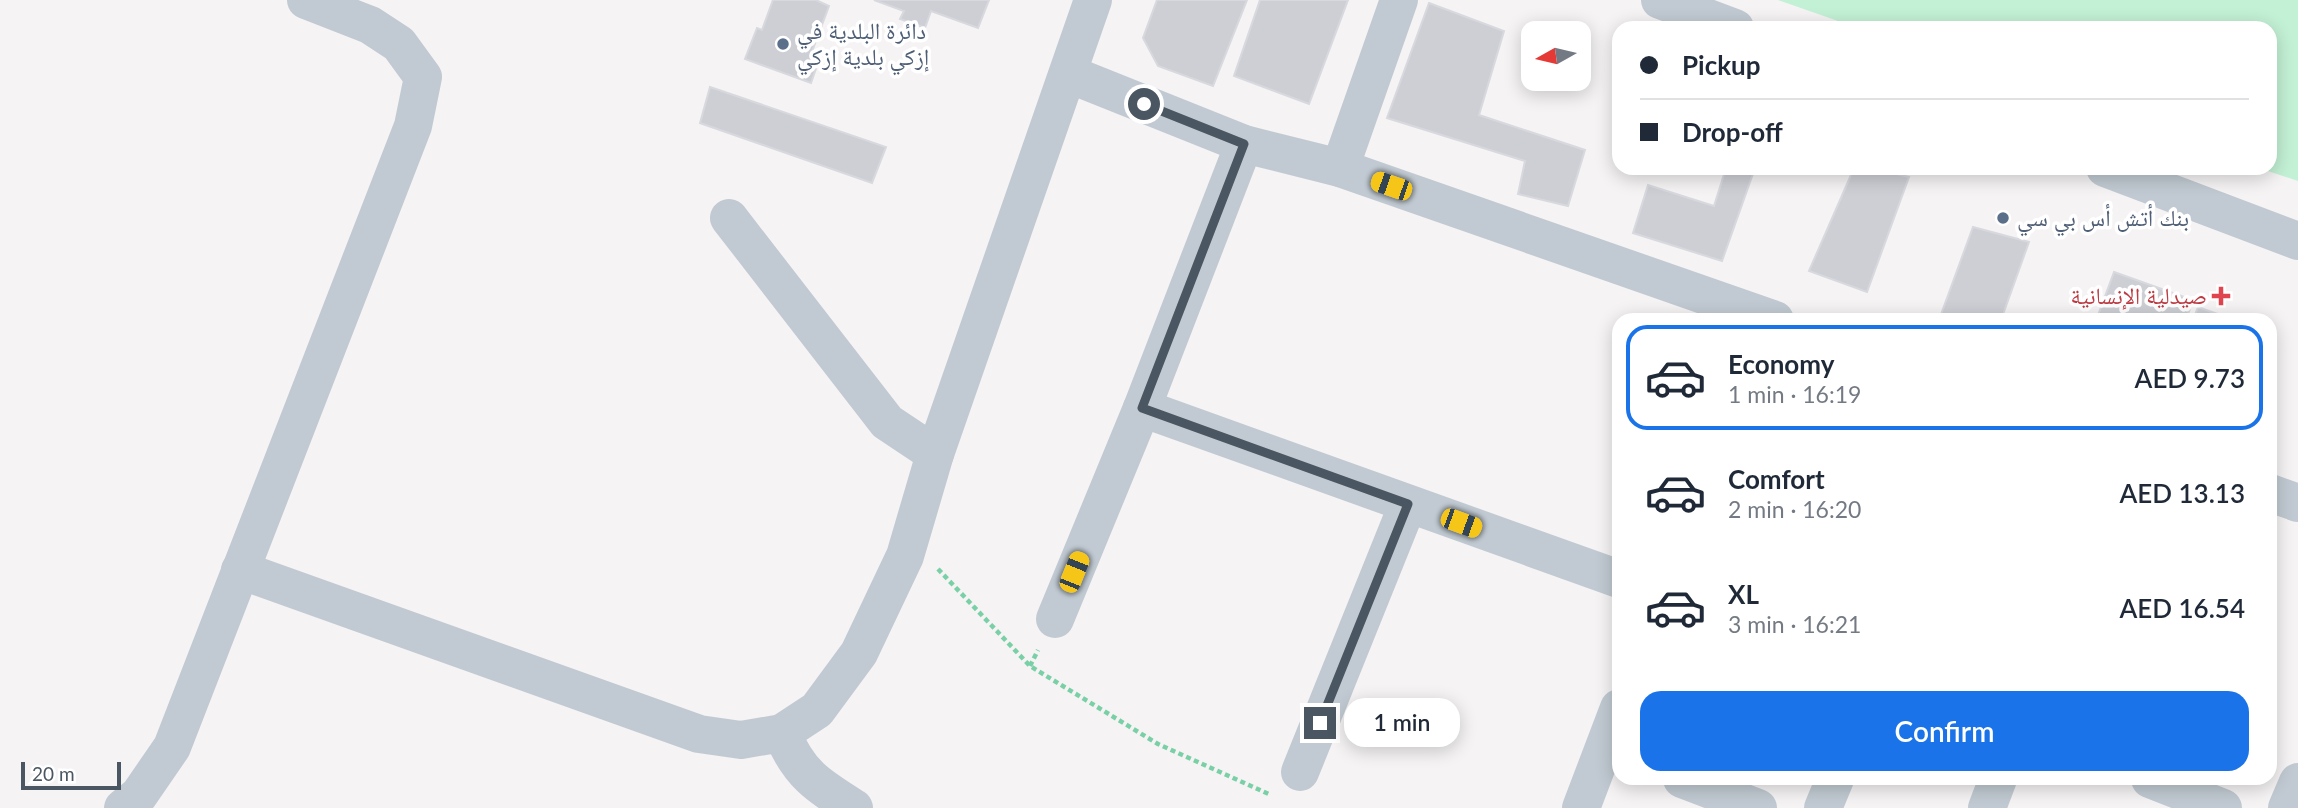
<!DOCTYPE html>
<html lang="en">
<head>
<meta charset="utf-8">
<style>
	:root { --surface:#fff; --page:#f6f6f7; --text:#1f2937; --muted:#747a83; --line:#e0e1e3; --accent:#1a73e8 }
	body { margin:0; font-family:Lato,"Noto Naskh Arabic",sans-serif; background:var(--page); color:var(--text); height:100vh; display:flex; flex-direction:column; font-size:26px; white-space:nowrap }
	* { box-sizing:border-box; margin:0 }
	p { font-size:23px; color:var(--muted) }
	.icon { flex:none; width:38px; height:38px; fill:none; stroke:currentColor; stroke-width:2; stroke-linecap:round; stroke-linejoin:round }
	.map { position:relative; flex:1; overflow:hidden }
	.panel { position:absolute; left:1612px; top:313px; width:665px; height:472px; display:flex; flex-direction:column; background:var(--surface); border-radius:21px; box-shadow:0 4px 18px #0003 }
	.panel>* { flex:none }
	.top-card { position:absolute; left:1612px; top:21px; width:665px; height:154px; border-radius:21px; box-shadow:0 4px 18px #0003; display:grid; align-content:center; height:154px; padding:0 28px; background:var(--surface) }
	.needle { width:46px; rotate:262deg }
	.buttons { position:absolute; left:1521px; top:21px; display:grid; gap:14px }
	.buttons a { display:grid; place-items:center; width:70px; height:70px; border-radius:14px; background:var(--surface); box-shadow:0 4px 18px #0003; font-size:35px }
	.scale { position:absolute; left:21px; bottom:18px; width:100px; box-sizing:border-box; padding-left:7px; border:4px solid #4a5661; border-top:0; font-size:19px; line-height:24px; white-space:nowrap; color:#4a5661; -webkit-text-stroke:5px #fff; paint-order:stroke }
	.end { position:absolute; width:32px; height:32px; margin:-16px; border:9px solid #4a5661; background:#fff; box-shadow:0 0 0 4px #fff }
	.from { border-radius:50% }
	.bubble { position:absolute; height:49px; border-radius:21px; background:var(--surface); box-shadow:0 4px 18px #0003; font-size:23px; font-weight:600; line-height:49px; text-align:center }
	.car { position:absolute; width:21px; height:42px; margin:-21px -10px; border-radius:9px; box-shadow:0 0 5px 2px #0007; background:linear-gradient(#f5c518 24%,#345 0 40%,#f5c518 0 76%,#345 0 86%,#f5c518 0) }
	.top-card b { display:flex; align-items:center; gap:24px; height:66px; font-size:26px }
	.top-card b+b { border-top:2px solid var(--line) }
	.top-card i { width:18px; height:18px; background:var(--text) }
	ul { padding:12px 0 0; list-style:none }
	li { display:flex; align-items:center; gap:21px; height:105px; margin:0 14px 10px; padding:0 14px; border:4px solid transparent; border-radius:21px }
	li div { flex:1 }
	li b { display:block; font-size:26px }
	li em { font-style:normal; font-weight:600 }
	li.selected { border-color:var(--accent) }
	li>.icon { width:63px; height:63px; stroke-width:1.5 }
	.primary-button { display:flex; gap:14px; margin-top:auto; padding:14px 28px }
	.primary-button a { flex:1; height:80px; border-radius:21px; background:var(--accent); color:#fff; font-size:28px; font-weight:600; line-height:80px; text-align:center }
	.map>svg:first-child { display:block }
	.green { fill:#c3f1d5 }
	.building { fill:#cdcfd5; stroke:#d7d9de; stroke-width:2 }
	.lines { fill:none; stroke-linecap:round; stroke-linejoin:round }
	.path { stroke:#7ad0a6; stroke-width:4.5; stroke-dasharray:5 3.5; stroke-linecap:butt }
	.minor { stroke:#c1cad2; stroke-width:38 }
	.route { stroke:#4a5661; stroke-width:9 }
	.service-dot { fill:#5c6f8a; stroke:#fff; stroke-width:2.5 }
	.health-dot { fill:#e0444e; stroke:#fff; stroke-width:2.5 }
	.labels { text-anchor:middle; stroke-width:7; stroke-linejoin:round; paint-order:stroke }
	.service-label { font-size:23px; fill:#4e5e75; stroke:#fff; text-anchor:start }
	.health-label { font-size:23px; fill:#be3a42; stroke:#fff; text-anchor:end }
</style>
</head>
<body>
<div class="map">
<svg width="2298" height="808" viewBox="0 0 2298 808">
	<rect width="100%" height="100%" fill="#f5f3f3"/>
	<!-- green -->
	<polygon class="green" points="1778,0 2298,0 2298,181 2259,168 2270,168 2270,28 1858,28"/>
	<!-- building -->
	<g class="building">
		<polygon points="773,0 816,0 829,6 810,57 819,60 811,83 745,59 757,28 762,30"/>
		<polygon points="874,0 989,0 978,28 931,11 925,28 900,19 904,11"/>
		<polygon points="1157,0 1247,0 1213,86 1158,66 1143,38"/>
		<polygon points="1260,0 1348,0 1309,104 1234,76"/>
		<polygon points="1429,3 1504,31 1479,115 1585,150 1568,206 1518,194 1525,161 1387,118"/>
		<polygon points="710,87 886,147 872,183 700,123"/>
		<polygon points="1726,168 1755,168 1722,261 1633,233 1648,185 1714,206"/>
		<polygon points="1854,168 1871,168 1909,177 1867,292 1809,271"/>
		<polygon points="1973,227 2029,242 2001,320 1939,320"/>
		<polygon points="2114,272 2193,300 2186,320 2097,318"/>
		<polygon points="2198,307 2234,320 2193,320"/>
	</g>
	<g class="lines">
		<!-- path -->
		<g class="path">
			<polyline points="938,569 1030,666 1158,744 1271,795"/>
			<polyline points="1030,666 1038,650"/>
		</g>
		<!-- minor -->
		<g class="minor">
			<polyline points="1660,0 1735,28"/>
			<polyline points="1069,74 1244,144 1340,168 1775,320"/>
			<polyline points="1340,168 1399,0"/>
			<polyline points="2105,168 2298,241"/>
			<polyline points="729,218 887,422 935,454"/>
			<polyline points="1142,408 1619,579"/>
			<polyline points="2270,493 2298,503"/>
			<polyline points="240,570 699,734 741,740 782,733 817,710 859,653 905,556 935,454 1093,0"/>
			<polyline points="1055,619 1142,408 1244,144"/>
			<path d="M782,733C799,774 817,785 854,808"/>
			<polyline points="1300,772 1408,504"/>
			<polyline points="1682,779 1758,808"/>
			<polyline points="2150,779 2223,808"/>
			<polyline points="123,808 139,795 172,747 413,126 423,77 399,44 370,25 306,0"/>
			<polyline points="1581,808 1619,708"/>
			<polyline points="1823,808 1835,779"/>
			<polyline points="1987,808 1998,779"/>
			<polyline points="2287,808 2298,782"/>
		</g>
	</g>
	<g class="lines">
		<!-- route -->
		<polyline class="route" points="1144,104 1244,144 1142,408 1408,504 1320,723"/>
	</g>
	<!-- markers -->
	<g class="service-dot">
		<circle cx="783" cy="44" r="7"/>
		<circle cx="2003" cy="218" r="7"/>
	</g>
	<path class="health-dot" d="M2217.5 285.5h7v7h7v7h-7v7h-7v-7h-7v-7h7z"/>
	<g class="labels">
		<!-- service labels -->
		<g class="service-label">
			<text x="797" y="39">دائرة البلدية في<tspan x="797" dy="26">إزكي بلدية إزكي</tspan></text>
			<text x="2017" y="226">بنك أتش أس بي سي</text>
		</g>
		<!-- health labels -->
		<g class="health-label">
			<text x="2207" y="304">صيدلية الإنسانية</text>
		</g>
	</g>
</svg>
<div class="buttons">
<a><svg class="needle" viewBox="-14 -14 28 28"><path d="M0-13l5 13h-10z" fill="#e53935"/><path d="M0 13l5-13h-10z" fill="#747a83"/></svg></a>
</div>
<div class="scale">20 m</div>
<i class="end from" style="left:1144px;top:104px"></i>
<i class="end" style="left:1320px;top:723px"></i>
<div class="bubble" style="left:1344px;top:698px;width:116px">1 min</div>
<i class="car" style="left:1391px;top:186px;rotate:289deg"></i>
<i class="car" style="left:1461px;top:523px;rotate:110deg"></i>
<i class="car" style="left:1074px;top:572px;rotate:22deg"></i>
<div class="top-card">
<b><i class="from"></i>Pickup</b>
<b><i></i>Drop-off</b>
</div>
<section class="panel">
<ul>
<li class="selected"><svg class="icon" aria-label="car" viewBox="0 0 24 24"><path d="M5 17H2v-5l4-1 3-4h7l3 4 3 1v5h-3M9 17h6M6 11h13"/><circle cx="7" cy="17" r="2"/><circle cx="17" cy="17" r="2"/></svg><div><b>Economy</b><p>1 min · 16:19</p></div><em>AED 9.73</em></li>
<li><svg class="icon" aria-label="car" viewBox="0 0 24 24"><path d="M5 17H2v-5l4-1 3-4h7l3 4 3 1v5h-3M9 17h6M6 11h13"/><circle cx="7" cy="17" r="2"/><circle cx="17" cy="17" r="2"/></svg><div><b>Comfort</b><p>2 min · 16:20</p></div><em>AED 13.13</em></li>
<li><svg class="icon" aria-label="car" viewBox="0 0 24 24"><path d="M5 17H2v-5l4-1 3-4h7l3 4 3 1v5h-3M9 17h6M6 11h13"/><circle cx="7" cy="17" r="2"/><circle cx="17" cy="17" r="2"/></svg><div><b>XL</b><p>3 min · 16:21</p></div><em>AED 16.54</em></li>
</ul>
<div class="primary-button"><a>Confirm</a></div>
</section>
</div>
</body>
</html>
